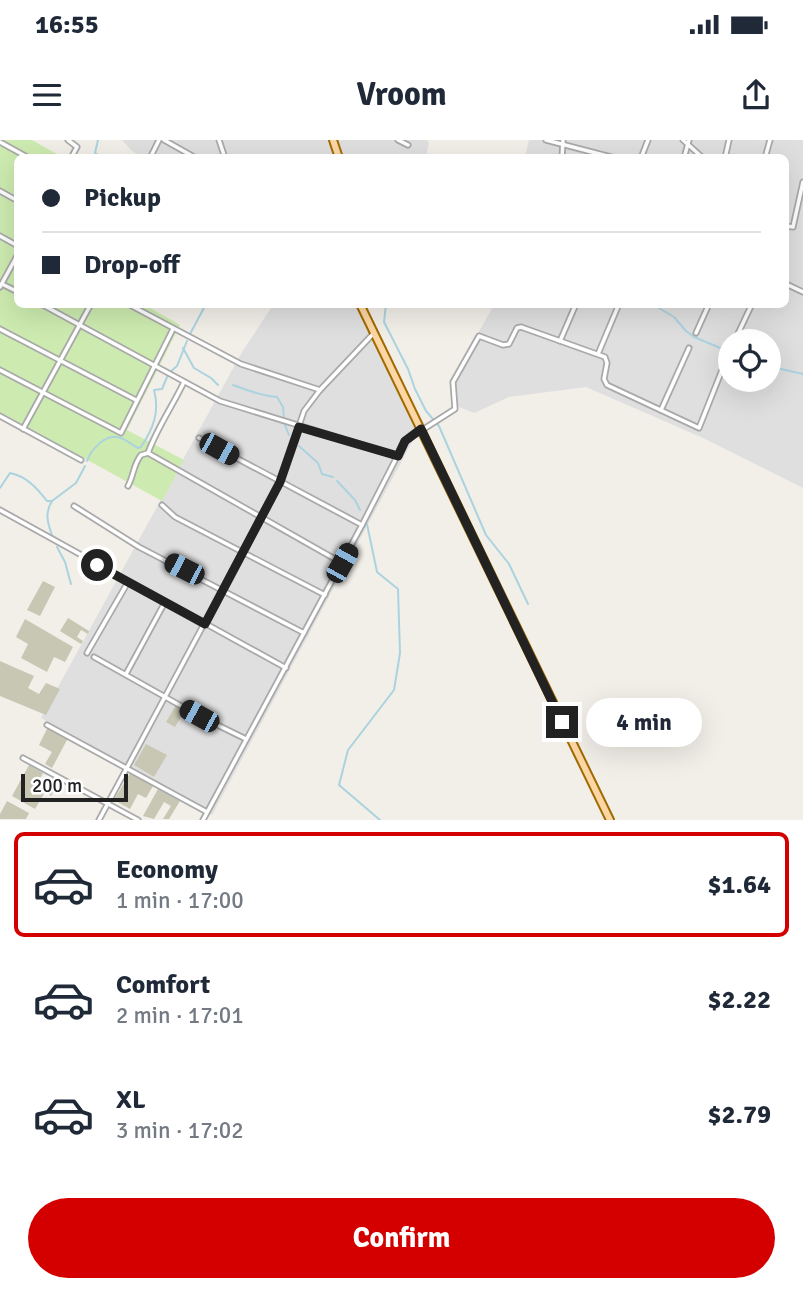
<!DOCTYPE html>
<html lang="en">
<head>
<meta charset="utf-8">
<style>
	:root { --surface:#fff; --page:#f2f2f3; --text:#1f2937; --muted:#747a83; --line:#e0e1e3; --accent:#d40000 }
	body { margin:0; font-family:Signika,sans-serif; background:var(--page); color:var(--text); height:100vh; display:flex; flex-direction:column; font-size:26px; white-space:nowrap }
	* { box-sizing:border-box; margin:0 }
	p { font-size:23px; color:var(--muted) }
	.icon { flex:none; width:38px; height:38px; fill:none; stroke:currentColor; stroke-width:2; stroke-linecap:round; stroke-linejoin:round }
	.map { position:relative; height:680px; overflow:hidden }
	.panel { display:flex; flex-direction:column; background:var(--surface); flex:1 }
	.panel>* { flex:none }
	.top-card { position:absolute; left:14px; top:14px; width:775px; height:154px; border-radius:10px; box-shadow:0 7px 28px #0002; display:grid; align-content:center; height:154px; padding:0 28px; background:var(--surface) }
	.buttons { position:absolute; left:718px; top:189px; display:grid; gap:14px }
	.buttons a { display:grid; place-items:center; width:63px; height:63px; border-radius:50%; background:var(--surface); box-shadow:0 7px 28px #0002; font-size:35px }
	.scale { position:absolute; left:21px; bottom:18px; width:107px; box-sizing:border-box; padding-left:7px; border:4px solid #222; border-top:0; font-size:19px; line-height:24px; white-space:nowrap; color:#222; -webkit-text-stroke:5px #fff; paint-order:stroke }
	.end { position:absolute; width:32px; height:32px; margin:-16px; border:9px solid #222; background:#fff; box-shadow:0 0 0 4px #fff }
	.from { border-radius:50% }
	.bubble { position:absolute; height:49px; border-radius:24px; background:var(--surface); box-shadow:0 7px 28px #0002; font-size:23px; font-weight:700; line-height:49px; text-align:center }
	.car { position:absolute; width:21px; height:42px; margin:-21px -10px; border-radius:9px; box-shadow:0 0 5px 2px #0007; background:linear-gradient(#222 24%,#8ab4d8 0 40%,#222 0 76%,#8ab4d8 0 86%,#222 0) }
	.top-card b { display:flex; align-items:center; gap:24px; height:66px; font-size:26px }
	.top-card b+b { border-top:2px solid var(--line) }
	.top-card i { width:18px; height:18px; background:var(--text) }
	ul { padding:12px 0 0; list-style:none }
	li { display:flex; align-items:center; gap:21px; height:105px; margin:0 14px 10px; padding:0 14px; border:4px solid transparent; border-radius:10px }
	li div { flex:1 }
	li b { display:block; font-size:26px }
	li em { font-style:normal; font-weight:700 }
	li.on { border-color:var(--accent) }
	li>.icon { width:63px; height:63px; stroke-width:1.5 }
	.cta { display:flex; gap:14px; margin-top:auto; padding:14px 28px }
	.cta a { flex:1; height:80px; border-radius:42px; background:var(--accent); color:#fff; font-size:28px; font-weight:700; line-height:80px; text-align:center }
	.status { display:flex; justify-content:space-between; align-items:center; height:49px; padding:0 35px; background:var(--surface); direction:ltr }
	.status svg { height:19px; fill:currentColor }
	header { display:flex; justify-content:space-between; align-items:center; height:91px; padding:0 28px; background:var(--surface); font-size:32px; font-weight:700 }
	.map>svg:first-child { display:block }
	.residential { fill:#e0dfdf; fill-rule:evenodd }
	.construction { fill:#c7c7b4 }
	.grass { fill:#cdebb0 }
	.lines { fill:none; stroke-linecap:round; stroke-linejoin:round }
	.stream { stroke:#aad3df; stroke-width:2 }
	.minor-casing { stroke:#a9a9a9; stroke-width:7 }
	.primary-casing { stroke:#a06b00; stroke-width:10 }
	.minor { stroke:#fff; stroke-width:3.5 }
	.primary { stroke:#fcd6a4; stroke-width:6 }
	.route { stroke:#222; stroke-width:9 }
</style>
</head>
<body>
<div class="status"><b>16:55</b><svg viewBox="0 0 49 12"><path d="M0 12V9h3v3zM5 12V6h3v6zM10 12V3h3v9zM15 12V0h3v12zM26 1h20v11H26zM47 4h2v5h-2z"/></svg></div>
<header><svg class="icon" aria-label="menu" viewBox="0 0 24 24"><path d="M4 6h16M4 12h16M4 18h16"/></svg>Vroom<svg class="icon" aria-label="share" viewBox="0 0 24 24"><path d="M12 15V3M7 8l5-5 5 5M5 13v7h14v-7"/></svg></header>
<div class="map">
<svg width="803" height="680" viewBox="0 0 803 680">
	<rect width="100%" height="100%" fill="#f2efe9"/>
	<!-- residential -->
	<g class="residential">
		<polygon points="122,0 427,0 429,2 426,17 143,18 131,10"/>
		<path d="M529,0H803V348L703,298L586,247L509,257L474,273L452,264V239L494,165L786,164V18L525,17ZM730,201H768V240H730Z"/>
		<polygon points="273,165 364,165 422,290 412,302 212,675 41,578 242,212"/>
	</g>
	<!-- construction -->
	<g class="construction">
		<polygon points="43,441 55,447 40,476 27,470"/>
		<polygon points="68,478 89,491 88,494 81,490 77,497 83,501 81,504 60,491"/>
		<polygon points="25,479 73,507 65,522 54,517 47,532 21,518 28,504 16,497"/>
		<polygon points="0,521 34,536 28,548 39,554 46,543 60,549 46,575 0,556"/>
		<polygon points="176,565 185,570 175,587 166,582"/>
		<polygon points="48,587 68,598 52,628 45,624 52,612 39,605"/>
		<polygon points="146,604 167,615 154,637 134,625"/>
		<polygon points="29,625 43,633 37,644 46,649 52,638 59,642 51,656 45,652 35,669 12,656"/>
		<polygon points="130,633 153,646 146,658 138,654 130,669 114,660"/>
		<polygon points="158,649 180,661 169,679 163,679 171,666 164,662 154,679 143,676"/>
		<polygon points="7,661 29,673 26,679 0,679 0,674"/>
	</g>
	<!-- grass -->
	<polygon class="grass" points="0,0 32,0 62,17 18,18 18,164 145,165 180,185 127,290 184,320 162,361 0,272"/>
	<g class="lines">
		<!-- stream -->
		<g class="stream">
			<polyline points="98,0 95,13 103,18"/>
			<polyline points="386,164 384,182 408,229 415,249 426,271 439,286 486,395 509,424 528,464"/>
			<polyline points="652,164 674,177 686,191 694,197 730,212"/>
			<polyline points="190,194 206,164"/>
			<polyline points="183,208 194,228 211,238 218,245"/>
			<polyline points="768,226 803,234"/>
			<polyline points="170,232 177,226 187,201"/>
			<path d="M233,245C247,250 261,256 277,257L283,267L284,278"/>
			<polyline points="285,285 289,295"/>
			<polyline points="299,306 318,323 322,334 333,337"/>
			<path d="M87,321C91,310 104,295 117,297C125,298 132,305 138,308L141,307C153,289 160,272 154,250L162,249L167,237"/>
			<polyline points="337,341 355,360 360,370"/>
			<path d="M0,348L10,333C26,336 37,348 47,361H52L76,343L85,326"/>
			<path d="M52,361C44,374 48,384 53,398"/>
			<polyline points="367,384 377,432 398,449 400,513 394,550 348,610 339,645 380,680"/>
			<polyline points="57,407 65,422 71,444"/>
		</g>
		<!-- minor casing -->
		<g class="minor-casing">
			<g id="minor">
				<polyline points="68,0 77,7 71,18"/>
				<polyline points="164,0 196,18"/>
				<polyline points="219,0 225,18"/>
				<polyline points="398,0 408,5"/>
				<polyline points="546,0 615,18"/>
				<polyline points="683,0 703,18"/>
				<polyline points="0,2 29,18"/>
				<polyline points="150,18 159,0"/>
				<polyline points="562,18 563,0"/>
				<polyline points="641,18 648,0"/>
				<polyline points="684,18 689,0"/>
				<polyline points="725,18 729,0"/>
				<polyline points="765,18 770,0"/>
				<polyline points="0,51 18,61"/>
				<polyline points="786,86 793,87 803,42"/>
				<polyline points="0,96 18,106"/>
				<polyline points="2,144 18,152"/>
				<polyline points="786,144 803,152"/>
				<polyline points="0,147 18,114"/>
				<polyline points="41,164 220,261 398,316"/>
				<polyline points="128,164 241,224 320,250"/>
				<polyline points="0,189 136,260"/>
				<polyline points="696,193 709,164"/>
				<polyline points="735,200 752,164"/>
				<polyline points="560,201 576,164"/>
				<polyline points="598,214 619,164"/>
				<polyline points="0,230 121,293 173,189"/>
				<polyline points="661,270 689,208"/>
				<polyline points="0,276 81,320"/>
				<polyline points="23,289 91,164"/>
				<polyline points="199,298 362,385"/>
				<path d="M148,313C157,288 172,267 184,242"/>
				<path d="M128,346C134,335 133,325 141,315L148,313L342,423"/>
				<polyline points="162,365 175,377 325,455"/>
				<polyline points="74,366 139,407 304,493"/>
				<polyline points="0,370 286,528"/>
				<polyline points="87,513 128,442"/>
				<polyline points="94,517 199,576 246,599"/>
				<polyline points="126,534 165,462"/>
				<polyline points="47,585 207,672"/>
				<polyline points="23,618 138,680"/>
				<polyline points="99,680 280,342 304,271 320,250 373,194"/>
				<polyline points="203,680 362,385 405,301 455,269 453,242 479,196 503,205 509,204 517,188 521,187 605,217 607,223 604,239 607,245 699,288 724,225"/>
			</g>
		</g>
		<!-- primary casing -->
		<g class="primary-casing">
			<g id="primary">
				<polyline points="333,0 339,18"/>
				<polyline points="360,164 610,680"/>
			</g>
		</g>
		<!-- minor -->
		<use href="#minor" class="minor"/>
		<!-- primary -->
		<use href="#primary" class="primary"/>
	</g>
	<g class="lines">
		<!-- route -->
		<polyline class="route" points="97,425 205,484 280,342 299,287 398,316 405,301 421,289 562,582"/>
	</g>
</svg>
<div class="buttons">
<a><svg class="icon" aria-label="locate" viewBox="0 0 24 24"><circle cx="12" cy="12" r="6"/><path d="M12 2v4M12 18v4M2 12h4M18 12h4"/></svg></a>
</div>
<div class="scale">200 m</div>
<i class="end from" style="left:97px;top:425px"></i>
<i class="end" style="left:562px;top:582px"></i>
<div class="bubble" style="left:586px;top:558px;width:116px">4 min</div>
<i class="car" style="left:219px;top:309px;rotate:119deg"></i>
<i class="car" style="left:342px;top:423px;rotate:29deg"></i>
<i class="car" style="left:184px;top:429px;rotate:297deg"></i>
<i class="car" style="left:199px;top:576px;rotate:299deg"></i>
<div class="top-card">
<b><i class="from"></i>Pickup</b>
<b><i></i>Drop-off</b>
</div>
</div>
<section class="panel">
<ul>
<li class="on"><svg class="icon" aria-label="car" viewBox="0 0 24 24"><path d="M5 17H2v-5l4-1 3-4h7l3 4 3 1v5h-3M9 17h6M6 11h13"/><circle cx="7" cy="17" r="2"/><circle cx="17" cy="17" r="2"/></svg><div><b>Economy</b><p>1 min · 17:00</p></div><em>$1.64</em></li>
<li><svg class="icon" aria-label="car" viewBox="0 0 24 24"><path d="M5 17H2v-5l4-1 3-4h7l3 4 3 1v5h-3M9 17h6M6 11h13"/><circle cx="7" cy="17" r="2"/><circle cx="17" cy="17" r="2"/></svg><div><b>Comfort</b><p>2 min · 17:01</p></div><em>$2.22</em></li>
<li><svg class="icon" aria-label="car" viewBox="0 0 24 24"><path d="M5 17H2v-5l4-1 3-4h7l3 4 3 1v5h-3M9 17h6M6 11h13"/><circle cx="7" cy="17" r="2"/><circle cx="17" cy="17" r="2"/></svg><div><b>XL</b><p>3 min · 17:02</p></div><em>$2.79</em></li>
</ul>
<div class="cta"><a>Confirm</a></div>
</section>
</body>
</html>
